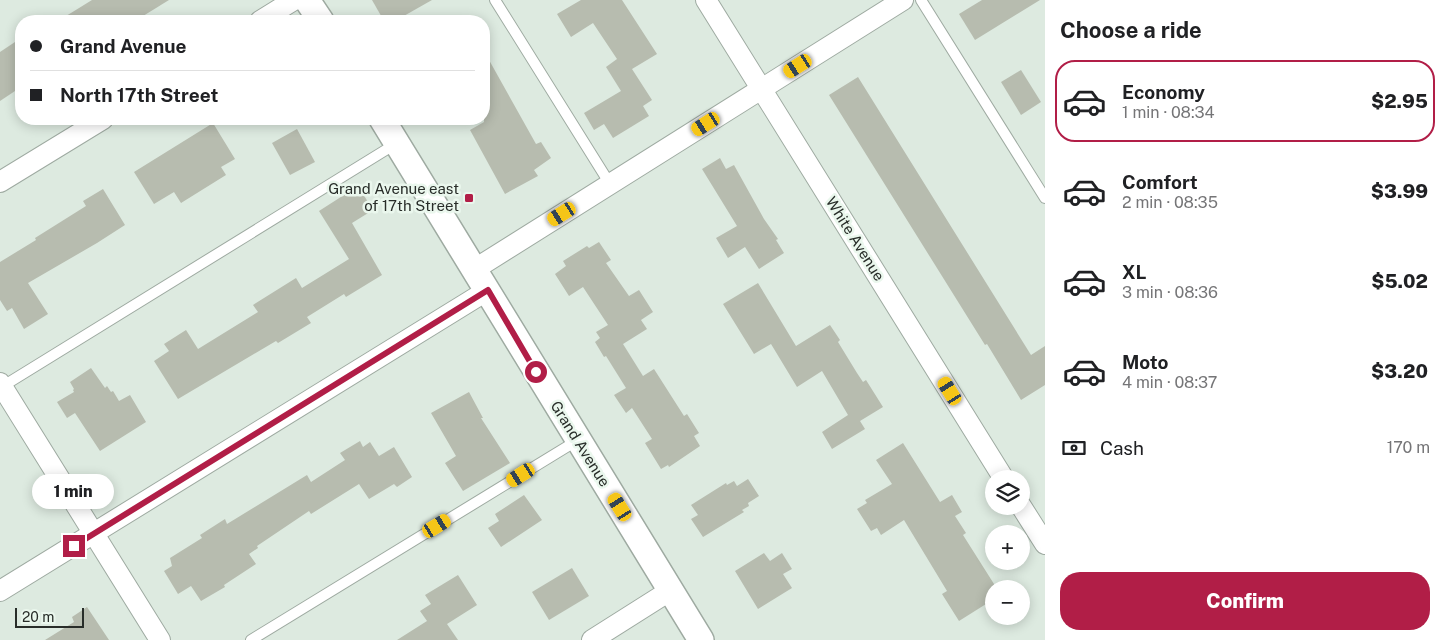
<!DOCTYPE html>
<html lang="en">
<head>
<meta charset="utf-8">
<style>
	:root { --surface:#fff; --page:#f6f6f6; --text:#202124; --muted:#757577; --line:#e0e0e0; --accent:#b11e47 }
	body { margin:0; font-family:"Public Sans",sans-serif; background:var(--page); color:var(--text); height:100vh; display:flex; flex-direction:column; font-size:19px; white-space:nowrap }
	* { box-sizing:border-box; margin:0 }
	p { font-size:16px; color:var(--muted) }
	.icon { flex:none; width:28px; height:28px; fill:none; stroke:currentColor; stroke-width:2; stroke-linecap:round; stroke-linejoin:round }
	.map { position:relative; flex:1; overflow:hidden }
	.side { display:flex; flex-direction:column; background:var(--surface); width:400px }
	.side>* { flex:none }
	.banner { position:absolute; left:15px; top:15px; width:475px; height:110px; border-radius:20px; box-shadow:0 2px 12px #0003; display:grid; align-content:center; height:110px; padding:0 15px; background:var(--surface) }
	.controls { position:absolute; left:985px; top:470px; display:grid; gap:10px }
	.controls a { display:grid; place-items:center; width:45px; height:45px; border-radius:50%; background:var(--surface); box-shadow:0 2px 12px #0003; font-size:25px }
	.scale { position:absolute; left:15px; bottom:12px; width:69px; box-sizing:border-box; padding-left:5px; border:2px solid #282d29; border-top:0; font-size:14px; line-height:18px; white-space:nowrap; color:#282d29; -webkit-text-stroke:4px #eaf7ed; paint-order:stroke }
	.end { position:absolute; width:22px; height:22px; margin:-11px; border:6px solid #b11e47; background:#fff; box-shadow:0 0 0 2px #fff }
	.from { border-radius:50% }
	.bubble { position:absolute; height:35px; border-radius:18px; background:var(--surface); box-shadow:0 2px 12px #0003; font-size:16px; font-weight:800; line-height:35px; text-align:center }
	.car { position:absolute; width:15px; height:30px; margin:-15px -8px; border-radius:6px; box-shadow:0 0 4px 1px #0007; background:linear-gradient(#f5c518 24%,#345 0 40%,#f5c518 0 76%,#345 0 86%,#f5c518 0) }
	.banner b { display:flex; align-items:center; gap:18px; height:48px; font-size:19px }
	.banner b+b { border-top:1px solid var(--line) }
	.banner i { width:12px; height:12px; background:var(--text) }
	ul { padding:0; list-style:none }
	li { display:flex; align-items:center; gap:15px; height:82px; margin:0 10px 8px; padding:0 5px; border:2px solid transparent; border-radius:20px }
	li div { flex:1 }
	li b { display:block; font-size:19px }
	li em { font-style:normal; font-weight:800 }
	li.current { border-color:var(--accent) }
	li>.icon { width:45px; height:45px; stroke-width:1.5 }
	h2 { padding:0 15px; font-size:22px; line-height:60px }
	.pay { display:flex; align-items:center; gap:12px; height:55px; padding:0 15px; font-size:19px }
	.pay p { margin-inline-start:auto }
	.primary-button { display:flex; gap:10px; margin-top:auto; padding:10px 15px }
	.primary-button a { flex:1; height:58px; border-radius:20px; background:var(--accent); color:#fff; font-size:20px; font-weight:800; line-height:58px; text-align:center }
	main { display:flex; flex:1; min-height:0 }
	.map>svg:first-child { display:block }
	.building { fill:#b7bcaf }
	.lines { fill:none; stroke-linecap:round; stroke-linejoin:round }
	.service-casing { stroke:#9eaaa1; stroke-width:12 }
	.minor-casing { stroke:#9eaaa1; stroke-width:22 }
	.tertiary-casing { stroke:#9eaaa1; stroke-width:28 }
	.service { stroke:#fff; stroke-width:10 }
	.minor { stroke:#fff; stroke-width:20 }
	.tertiary { stroke:#fff; stroke-width:25 }
	.route { stroke:#b11e47; stroke-width:6 }
	.poi-dot { fill:#b11e47; stroke:#eaf7ed; stroke-width:2 }
	.labels { text-anchor:middle; stroke-width:5; stroke-linejoin:round; paint-order:stroke }
	.poi-label { font-size:15px; fill:#282d29; stroke:#eaf7ed; text-anchor:end }
	.street-label { font-size:15px; fill:#282d29; stroke:#eaf7ed }
</style>
</head>
<body>
<main>
<div class="map">
<svg width="1045" height="640" viewBox="0 0 1045 640">
	<rect width="100%" height="100%" fill="#ddeae0"/>
	<!-- building -->
	<g class="building">
		<polygon points="92,0 169,0 135,21 58,21"/>
		<polygon points="372,0 432,0 395,21 384,21"/>
		<polygon points="581,0 622,0 657,54 632,69 652,100 643,106 649,116 613,138 604,124 594,130 584,113 621,91 606,67 617,59 593,23 571,37 557,14"/>
		<polygon points="982,0 1040,0 975,40 959,14"/>
		<polygon points="21,38 21,87 0,101 0,52"/>
		<polygon points="484,51 536,144 541,142 551,158 534,170 538,176 505,194 470,130 484,122"/>
		<polygon points="1021,70 1041,102 1021,115 1001,82"/>
		<polygon points="858,77 1031,355 1045,346 1045,385 1021,400 987,344 985,345 829,95"/>
		<polygon points="213,123 235,159 221,167 226,175 181,203 174,192 154,204 134,172"/>
		<polygon points="297,129 315,162 290,175 272,143"/>
		<polygon points="720,158 726,169 734,165 764,219 778,239 776,240 784,253 759,269 745,247 728,258 716,238 737,226 702,169"/>
		<polygon points="358,186 373,210 352,223 382,275 346,297 344,294 307,317 311,323 278,343 276,341 178,399 154,361 169,351 164,344 186,330 198,349 258,312 253,305 296,278 302,288 349,259 319,211"/>
		<polygon points="103,189 125,225 97,243 28,283 48,314 24,329 12,308 7,311 0,300 0,262 36,240 35,238 86,206 83,201"/>
		<polygon points="599,242 611,260 606,263 629,296 639,290 653,312 641,320 647,329 623,344 643,376 654,369 684,416 687,414 699,433 694,436 700,446 669,467 668,465 661,469 645,443 652,439 632,408 626,413 614,395 626,388 606,356 604,357 595,342 600,338 596,332 608,325 583,287 569,296 555,274 566,266 563,261 587,246 589,248"/>
		<polygon points="758,283 796,346 830,325 840,340 838,342 857,373 863,382 866,380 883,407 860,421 865,429 832,449 822,432 848,415 822,371 797,387 771,344 754,354 723,304"/>
		<polygon points="91,368 105,388 107,386 111,392 113,391 119,401 130,395 146,422 100,451 75,413 67,418 57,402 74,392 73,390 74,389 70,382"/>
		<polygon points="469,392 483,418 481,418 510,463 463,491 445,463 456,456 431,413"/>
		<polygon points="360,441 363,447 370,442 379,456 394,447 412,477 397,487 394,484 369,499 359,484 311,514 309,511 257,546 258,548 249,554 256,564 224,585 225,587 201,601 191,586 178,594 164,571 172,566 170,558 202,538 200,535 225,519 227,524 307,475 311,482 345,460 340,453"/>
		<polygon points="903,443 940,502 952,495 962,512 955,516 966,533 963,535 994,584 994,599 959,621 942,594 947,591 904,520 881,535 877,528 871,531 857,509 867,503 865,500 892,484 876,460"/>
		<polygon points="748,479 759,496 748,503 749,506 742,510 744,512 703,537 691,519 698,515 691,505 726,483 727,485 734,481 737,486"/>
		<polygon points="524,495 542,520 501,547 488,528 499,521 495,514"/>
		<polygon points="764,553 770,561 782,553 792,569 783,574 792,588 758,609 735,571"/>
		<polygon points="572,568 589,596 549,620 532,592"/>
		<polygon points="458,575 477,605 447,624 458,640 397,640 427,621 420,611 431,604 425,595"/>
		<polygon points="87,607 109,640 45,640 74,622 72,617"/>
	</g>
	<g class="lines">
		<!-- service casing -->
		<g class="service-casing">
			<g id="service">
				<polyline points="495,0 610,184"/>
				<polyline points="921,0 1045,198"/>
				<polyline points="0,388 397,143"/>
				<polyline points="251,640 578,440"/>
			</g>
		</g>
		<!-- minor casing -->
		<g class="minor-casing">
			<g id="minor">
				<polyline points="706,0 1004,479"/>
				<polyline points="260,21 294,0"/>
				<polyline points="0,182 103,119"/>
				<polyline points="475,269 903,0"/>
				<polyline points="0,383 160,640"/>
				<polyline points="1021,506 1045,544"/>
				<polyline points="0,591 488,290"/>
				<polyline points="592,640 671,590"/>
			</g>
		</g>
		<!-- tertiary casing -->
		<g class="tertiary-casing">
			<g id="tertiary">
				<polyline points="307,0 321,21"/>
				<polyline points="382,119 701,640"/>
			</g>
		</g>
		<!-- service -->
		<use href="#service" class="service"/>
		<!-- minor -->
		<use href="#minor" class="minor"/>
		<!-- tertiary -->
		<use href="#tertiary" class="tertiary"/>
	</g>
	<g class="lines">
		<!-- route -->
		<polyline class="route" points="74,546 488,290 536,372"/>
	</g>
	<!-- markers -->
	<rect class="poi-dot" x="464" y="193" width="10" height="10" rx="2.5"/>
	<g class="labels">
		<!-- poi labels -->
		<g class="poi-label">
			<text x="459" y="194">Grand Avenue east<tspan x="459" dy="17">of 17th Street</tspan></text>
		</g>
		<!-- street labels -->
		<g class="street-label">
			<text transform="translate(855 239) rotate(58)" y="5">White Avenue</text>
			<text transform="translate(580 444) rotate(58)" y="5">Grand Avenue</text>
		</g>
	</g>
</svg>
<div class="controls">
<a><svg class="icon" aria-label="layers" viewBox="0 0 24 24"><path d="M12 4l9 5-9 5-9-5zM3 14l9 5 9-5"/></svg></a>
<a>+</a>
<a>−</a>
</div>
<div class="scale">20 m</div>
<i class="end from" style="left:536px;top:372px"></i>
<i class="end" style="left:74px;top:546px"></i>
<div class="bubble" style="left:32px;top:474px;width:82px">1 min</div>
<i class="car" style="left:798px;top:66px;rotate:238deg"></i>
<i class="car" style="left:706px;top:124px;rotate:238deg"></i>
<i class="car" style="left:562px;top:214px;rotate:238deg"></i>
<i class="car" style="left:950px;top:391px;rotate:328deg"></i>
<i class="car" style="left:521px;top:475px;rotate:238deg"></i>
<i class="car" style="left:620px;top:507px;rotate:328deg"></i>
<i class="car" style="left:437px;top:526px;rotate:59deg"></i>
<div class="banner">
<b><i class="from"></i>Grand Avenue</b>
<b><i></i>North 17th Street</b>
</div>
</div>
<section class="side">
<h2>Choose a ride</h2>
<ul>
<li class="current"><svg class="icon" aria-label="car" viewBox="0 0 24 24"><path d="M5 17H2v-5l4-1 3-4h7l3 4 3 1v5h-3M9 17h6M6 11h13"/><circle cx="7" cy="17" r="2"/><circle cx="17" cy="17" r="2"/></svg><div><b>Economy</b><p>1 min · 08:34</p></div><em>$2.95</em></li>
<li><svg class="icon" aria-label="car" viewBox="0 0 24 24"><path d="M5 17H2v-5l4-1 3-4h7l3 4 3 1v5h-3M9 17h6M6 11h13"/><circle cx="7" cy="17" r="2"/><circle cx="17" cy="17" r="2"/></svg><div><b>Comfort</b><p>2 min · 08:35</p></div><em>$3.99</em></li>
<li><svg class="icon" aria-label="car" viewBox="0 0 24 24"><path d="M5 17H2v-5l4-1 3-4h7l3 4 3 1v5h-3M9 17h6M6 11h13"/><circle cx="7" cy="17" r="2"/><circle cx="17" cy="17" r="2"/></svg><div><b>XL</b><p>3 min · 08:36</p></div><em>$5.02</em></li>
<li><svg class="icon" aria-label="car" viewBox="0 0 24 24"><path d="M5 17H2v-5l4-1 3-4h7l3 4 3 1v5h-3M9 17h6M6 11h13"/><circle cx="7" cy="17" r="2"/><circle cx="17" cy="17" r="2"/></svg><div><b>Moto</b><p>4 min · 08:37</p></div><em>$3.20</em></li>
</ul>
<div class="pay"><svg class="icon" aria-label="cash" viewBox="0 0 24 24"><path d="M3 7h18v10H3z"/><circle cx="12" cy="12" r="2"/></svg>Cash<p>170 m</p></div>
<div class="primary-button"><a>Confirm</a></div>
</section>
</main>
</body>
</html>
